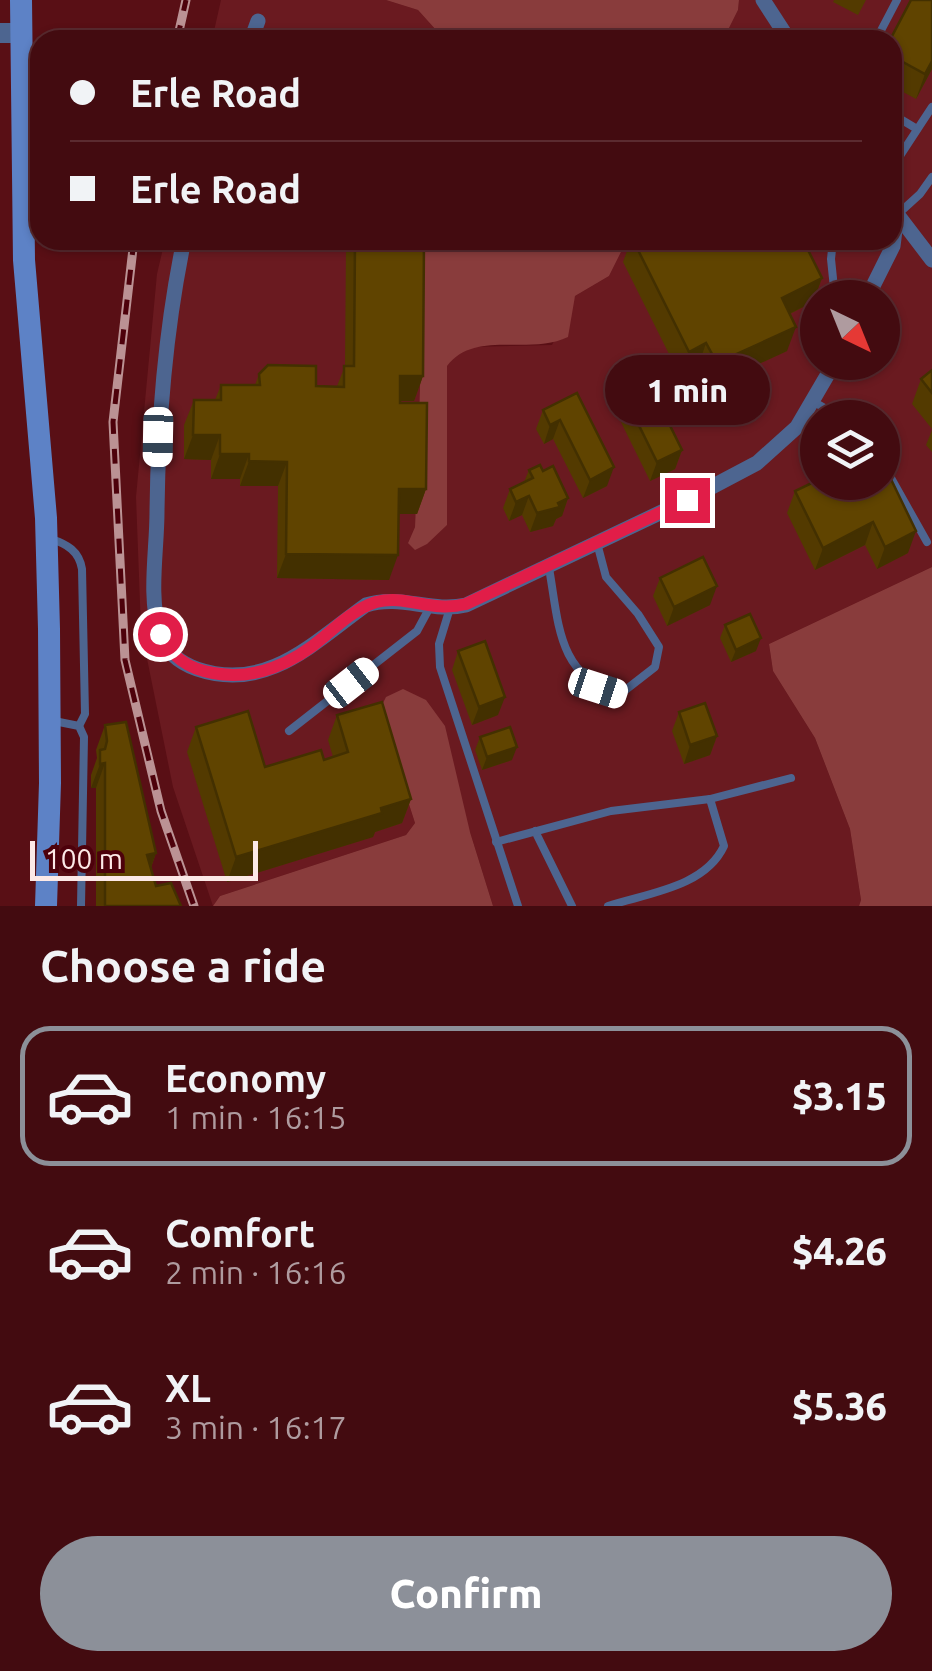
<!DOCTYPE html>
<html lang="en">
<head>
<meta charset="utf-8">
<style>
	:root { --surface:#430b10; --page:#4d191e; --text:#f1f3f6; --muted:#af9b9f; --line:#5b2b30; --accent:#8c9099 }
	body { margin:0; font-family:Ubuntu,sans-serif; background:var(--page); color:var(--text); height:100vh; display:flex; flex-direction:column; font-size:38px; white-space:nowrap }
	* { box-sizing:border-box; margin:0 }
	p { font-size:32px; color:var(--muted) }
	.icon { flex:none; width:55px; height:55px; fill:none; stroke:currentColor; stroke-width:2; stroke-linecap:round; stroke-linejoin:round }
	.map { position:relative; height:906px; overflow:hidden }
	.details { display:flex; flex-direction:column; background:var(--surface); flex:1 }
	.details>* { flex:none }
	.hud { position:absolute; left:30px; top:30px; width:872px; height:220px; border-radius:30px; box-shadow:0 2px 8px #0004,0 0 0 2px var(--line); display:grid; align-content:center; height:220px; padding:0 40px; background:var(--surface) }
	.needle { width:65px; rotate:137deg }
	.controls { position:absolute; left:800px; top:280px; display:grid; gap:20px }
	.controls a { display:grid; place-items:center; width:100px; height:100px; border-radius:50%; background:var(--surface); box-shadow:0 2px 8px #0004,0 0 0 2px var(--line); font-size:50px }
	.scale { position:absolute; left:30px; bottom:25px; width:228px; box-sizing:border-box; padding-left:10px; border:5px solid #fce9e7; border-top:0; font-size:28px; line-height:35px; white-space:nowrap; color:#fce9e7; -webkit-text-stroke:8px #4d010b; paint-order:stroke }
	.end { position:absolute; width:45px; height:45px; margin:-22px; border:12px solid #e11d48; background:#fff; box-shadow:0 0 0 5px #fff }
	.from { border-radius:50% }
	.bubble { position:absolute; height:70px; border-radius:35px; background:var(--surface); box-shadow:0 2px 8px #0004,0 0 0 2px var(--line); font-size:32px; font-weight:800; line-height:70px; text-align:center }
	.car { position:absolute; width:30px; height:60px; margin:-30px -15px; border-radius:12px; box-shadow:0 0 8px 2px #0007; background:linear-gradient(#fff 24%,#345 0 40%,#fff 0 76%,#345 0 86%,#fff 0) }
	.hud b { display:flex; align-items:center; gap:35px; height:95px; font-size:38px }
	.hud b+b { border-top:2px solid var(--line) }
	.hud i { width:25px; height:25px; background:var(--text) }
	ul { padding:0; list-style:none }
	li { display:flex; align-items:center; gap:30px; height:140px; margin:0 20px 15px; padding:0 20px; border:5px solid transparent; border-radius:30px }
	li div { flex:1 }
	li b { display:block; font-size:38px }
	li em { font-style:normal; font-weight:800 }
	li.current { border-color:var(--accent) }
	li>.icon { width:90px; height:90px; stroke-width:1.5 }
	h2 { padding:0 40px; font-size:45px; line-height:120px }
	.action { display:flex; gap:20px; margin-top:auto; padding:20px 40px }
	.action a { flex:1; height:115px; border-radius:60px; background:var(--accent); color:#fff; font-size:40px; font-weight:800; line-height:115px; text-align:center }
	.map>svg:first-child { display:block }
	.built { fill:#6a1a20; fill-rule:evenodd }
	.forest { fill:#893c3c }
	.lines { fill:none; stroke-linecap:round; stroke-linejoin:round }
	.service { stroke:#4d6590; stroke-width:8 }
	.minor { stroke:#4d6590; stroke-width:15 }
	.tertiary { stroke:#4d6590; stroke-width:20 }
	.secondary { stroke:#5d82c6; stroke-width:22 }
	.rail-casing { stroke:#bb9294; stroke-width:9 }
	.rail { stroke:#4d010b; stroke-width:5; stroke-dasharray:15; stroke-linecap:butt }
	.wall { fill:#533a00 }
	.shaded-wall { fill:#433000 }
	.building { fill:#604400; stroke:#433000; stroke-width:2.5 }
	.route { stroke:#e11d48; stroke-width:12 }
</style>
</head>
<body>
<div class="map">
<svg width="932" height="906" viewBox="0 0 932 906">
	<rect width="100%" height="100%" fill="#590f15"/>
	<!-- built -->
	<g class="built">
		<polygon points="221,0 386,0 418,10 445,40 212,40"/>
		<path d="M739,0H932V567L769,644L773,671L815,738L850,829L861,900L859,906H493L470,832L379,711L415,823L406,835L220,896L213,906L173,787L141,629L136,497L157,274L165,240H418L425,245L415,527L408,543L447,525L446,366L455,354L470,347L552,345L575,296L609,276L627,240H892V40H723L738,10ZM818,298H882V362H818ZM818,418H882V482H818Z"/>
	</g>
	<!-- forest -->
	<g class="forest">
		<polygon points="386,0 739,0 738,10 723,40 445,40 418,10"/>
		<path d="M418,240H627L609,276L575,296L568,337C529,356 475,329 447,366V525L427,544L415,550L408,543L415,527L425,245Z"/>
		<polygon points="932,567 932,906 859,906 861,900 850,829 815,738 773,671 769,644"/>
		<polygon points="403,689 426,700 445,726 470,832 493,906 213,906 220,896 406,835 415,823 379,711 386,697"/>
	</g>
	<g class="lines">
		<!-- service -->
		<g class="service">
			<polyline points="876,40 897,0"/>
			<polyline points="892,114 917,129"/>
			<polyline points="892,168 932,107"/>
			<polyline points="898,214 920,194 932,177"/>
			<polyline points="833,240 831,259 835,298"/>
			<polyline points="814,402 842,418"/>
			<polyline points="882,462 927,542"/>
			<path d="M51,539C67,544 79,551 82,569L85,714L79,726"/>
			<path d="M549,568C559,624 557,675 619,695L655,667L659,647L638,614L606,577L597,543"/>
			<polyline points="450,608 439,644 440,667 518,906"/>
			<polyline points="54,721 79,726 84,737 81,906"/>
			<polyline points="289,731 417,631 430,607"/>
			<polyline points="535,831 572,906"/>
			<polyline points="496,842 611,811 710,799 791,778"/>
			<path d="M608,906C648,893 705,887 724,846L710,799"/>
		</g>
		<!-- minor -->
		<g class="minor">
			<polyline points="763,0 789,40"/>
			<polyline points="251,40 258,21"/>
			<polyline points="892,199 897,214 932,260"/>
			<path d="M184,240C165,331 158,420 157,512C157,551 148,596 160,634C166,652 180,663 197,669C267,693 314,642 366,605C401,594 431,613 466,605L687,500L757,463L797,427L835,362"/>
			<polyline points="867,298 893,246 897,214"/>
		</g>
		<!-- tertiary -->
		<polyline class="tertiary" points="0,33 20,33"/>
		<!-- secondary -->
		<polyline class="secondary" points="21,0 24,260 46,518 49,629 50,783 46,906"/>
		<!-- rail casing -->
		<g class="rail-casing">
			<g id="rail">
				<polyline points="177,40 186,0"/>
				<polyline points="134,240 113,422 125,660 161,811 194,906"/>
			</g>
		</g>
		<!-- rail -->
		<use href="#rail" class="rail"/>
	</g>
	<!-- wall -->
	<g class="wall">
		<polygon points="834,0 866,0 858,15 833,2"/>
		<polygon points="892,40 932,69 916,99 892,86"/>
		<polygon points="347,240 424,240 423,376 414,401 400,401 426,489 417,514 399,514 389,580 277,578 278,486 240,486 240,479 211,479 211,460 184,459 184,425 194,400 215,400 221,385 255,385 259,374 316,386 337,386 345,366 346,244"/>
		<polygon points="631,240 813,240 809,252 822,278 813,302 790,314 787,351 708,387 698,367 680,376 623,262"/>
		<polygon points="932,370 932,429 912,404 921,379"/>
		<polygon points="577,393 607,486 583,498 553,439 544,444 536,429 543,410"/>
		<polygon points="623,393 682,450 675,469 650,481 616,412"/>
		<polygon points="932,430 932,452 926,445"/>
		<polygon points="529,470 543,471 568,498 562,516 556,519 553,526 530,532 522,515 509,521 503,508 510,489 524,482"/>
		<polygon points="882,482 908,553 877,569 865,545 815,570 787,513 795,491"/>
		<polygon points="660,578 710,605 667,626 653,596"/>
		<polygon points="725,625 756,651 731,662 720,638"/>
		<polygon points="458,651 498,715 472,725 452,670"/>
		<polygon points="679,712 717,736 710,755 684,764 672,731"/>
		<polygon points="337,715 411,799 402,823 375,832 373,837 227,882 187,752 196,727 265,767 324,760 333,757 328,740"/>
		<polygon points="105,725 156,853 151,868 156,886 181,906 96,906 96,788 91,788 91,775 97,758 96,750"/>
		<polygon points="480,737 512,760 482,770 475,750"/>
	</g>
	<!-- shaded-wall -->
	<g class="shaded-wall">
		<polygon points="932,61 932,69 916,99 925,74"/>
		<polygon points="803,240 813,240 807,258"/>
		<polygon points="822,278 813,302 773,322 782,298"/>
		<polygon points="796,327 787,351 708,387 717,363"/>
		<polygon points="706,343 698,367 680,376 689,352"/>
		<polygon points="400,376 423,376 414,401 391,401"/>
		<polygon points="560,420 553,439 544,444 550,425"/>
		<polygon points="193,435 220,435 211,460 184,459"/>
		<polygon points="682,450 675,469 650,481 657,462"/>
		<polygon points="220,454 249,454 240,479 211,479"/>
		<polygon points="249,461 287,462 278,486 240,486"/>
		<polygon points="614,467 607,486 583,498 590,480"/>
		<polygon points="399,489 426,489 417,514 390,514"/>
		<polygon points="529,496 522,515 509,521 516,502"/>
		<polygon points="568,498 562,516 556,519 553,526 530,532 537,513"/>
		<polygon points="873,522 865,545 815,570 823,548"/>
		<polygon points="916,531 908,553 877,569 885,547"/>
		<polygon points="286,554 398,555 389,580 277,578"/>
		<polygon points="717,586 710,605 667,626 674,607"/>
		<polygon points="761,638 756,651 731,662 736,650"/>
		<polygon points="505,697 498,715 472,725 479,707"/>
		<polygon points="717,736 710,755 684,764 690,745"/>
		<polygon points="517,747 512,760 482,770 487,757"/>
		<polygon points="105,763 96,788 91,788 100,764"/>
		<polygon points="411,799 402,823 375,832 373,837 227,882 236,857"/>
		<polygon points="156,853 147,878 147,855"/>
	</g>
	<!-- building -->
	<g class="building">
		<polygon points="911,0 932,0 932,61 925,74 892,56 892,40 890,40"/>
		<polygon points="355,240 424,240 423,376 400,376 400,403 427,403 426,489 399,489 398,555 286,554 287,462 249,461 249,454 220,454 220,435 193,435 194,400 221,400 221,385 260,385 259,374 268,365 316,366 316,386 344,387 344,366 354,366"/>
		<polygon points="633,240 803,240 822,278 782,298 796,327 717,363 706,343 689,352"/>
		<polygon points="932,370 932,393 921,379"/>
		<polygon points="648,381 682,450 657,462 623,393"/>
		<polygon points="577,393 614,467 590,480 560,420 550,425 543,410"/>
		<polygon points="540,465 543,471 553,466 568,498 558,503 560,507 537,513 529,496 516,502 510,489 533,478 529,470"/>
		<polygon points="886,469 916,531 885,547 873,522 823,548 795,491 818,480 818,482 882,482 882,470"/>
		<polygon points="703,557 717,586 674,607 660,578"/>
		<polygon points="750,614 761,638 736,650 725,625"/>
		<polygon points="485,641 505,697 479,707 458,651"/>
		<polygon points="382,702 411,799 381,808 382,813 236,857 196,727 248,711 265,767 321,750 324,760 348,752 337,715"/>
		<polygon points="705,703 717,736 690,745 679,712"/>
		<polygon points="126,722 156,853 147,855 156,886 171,883 181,906 105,906 105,763 100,764 100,750 105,749 107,741 105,725"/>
		<polygon points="510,727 517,747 487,757 480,737"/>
	</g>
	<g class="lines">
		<!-- route -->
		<path class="route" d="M160,634C171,657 188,669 213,673C255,681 294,663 325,636C340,623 357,608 376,602C407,594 430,613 466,604L687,500"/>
	</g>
</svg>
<div class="controls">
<a><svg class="needle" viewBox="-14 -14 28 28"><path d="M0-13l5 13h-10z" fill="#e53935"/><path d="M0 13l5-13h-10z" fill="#af9b9f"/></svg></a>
<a><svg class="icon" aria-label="layers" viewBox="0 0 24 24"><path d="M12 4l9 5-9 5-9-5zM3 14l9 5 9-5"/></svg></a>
</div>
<div class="scale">100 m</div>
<i class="end from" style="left:160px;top:634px"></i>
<i class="end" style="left:687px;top:500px"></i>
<div class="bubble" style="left:605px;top:355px;width:165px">1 min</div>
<i class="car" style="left:158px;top:437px;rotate:181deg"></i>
<i class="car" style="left:351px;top:683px;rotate:52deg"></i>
<i class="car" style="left:598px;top:688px;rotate:108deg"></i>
<div class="hud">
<b><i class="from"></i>Erle Road</b>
<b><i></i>Erle Road</b>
</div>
</div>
<section class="details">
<h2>Choose a ride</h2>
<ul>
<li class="current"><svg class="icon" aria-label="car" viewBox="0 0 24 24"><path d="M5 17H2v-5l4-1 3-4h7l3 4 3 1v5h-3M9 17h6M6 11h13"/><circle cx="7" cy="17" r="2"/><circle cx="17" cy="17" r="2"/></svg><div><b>Economy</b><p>1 min · 16:15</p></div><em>$3.15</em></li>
<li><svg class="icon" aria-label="car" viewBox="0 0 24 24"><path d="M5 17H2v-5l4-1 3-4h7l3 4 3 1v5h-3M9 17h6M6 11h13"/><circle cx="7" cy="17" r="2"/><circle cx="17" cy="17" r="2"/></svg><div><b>Comfort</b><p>2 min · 16:16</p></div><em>$4.26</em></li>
<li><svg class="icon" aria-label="car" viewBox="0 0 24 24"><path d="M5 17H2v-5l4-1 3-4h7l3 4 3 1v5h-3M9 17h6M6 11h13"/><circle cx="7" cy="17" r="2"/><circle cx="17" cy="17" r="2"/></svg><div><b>XL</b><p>3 min · 16:17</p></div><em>$5.36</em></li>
</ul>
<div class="action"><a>Confirm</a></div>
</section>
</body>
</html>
